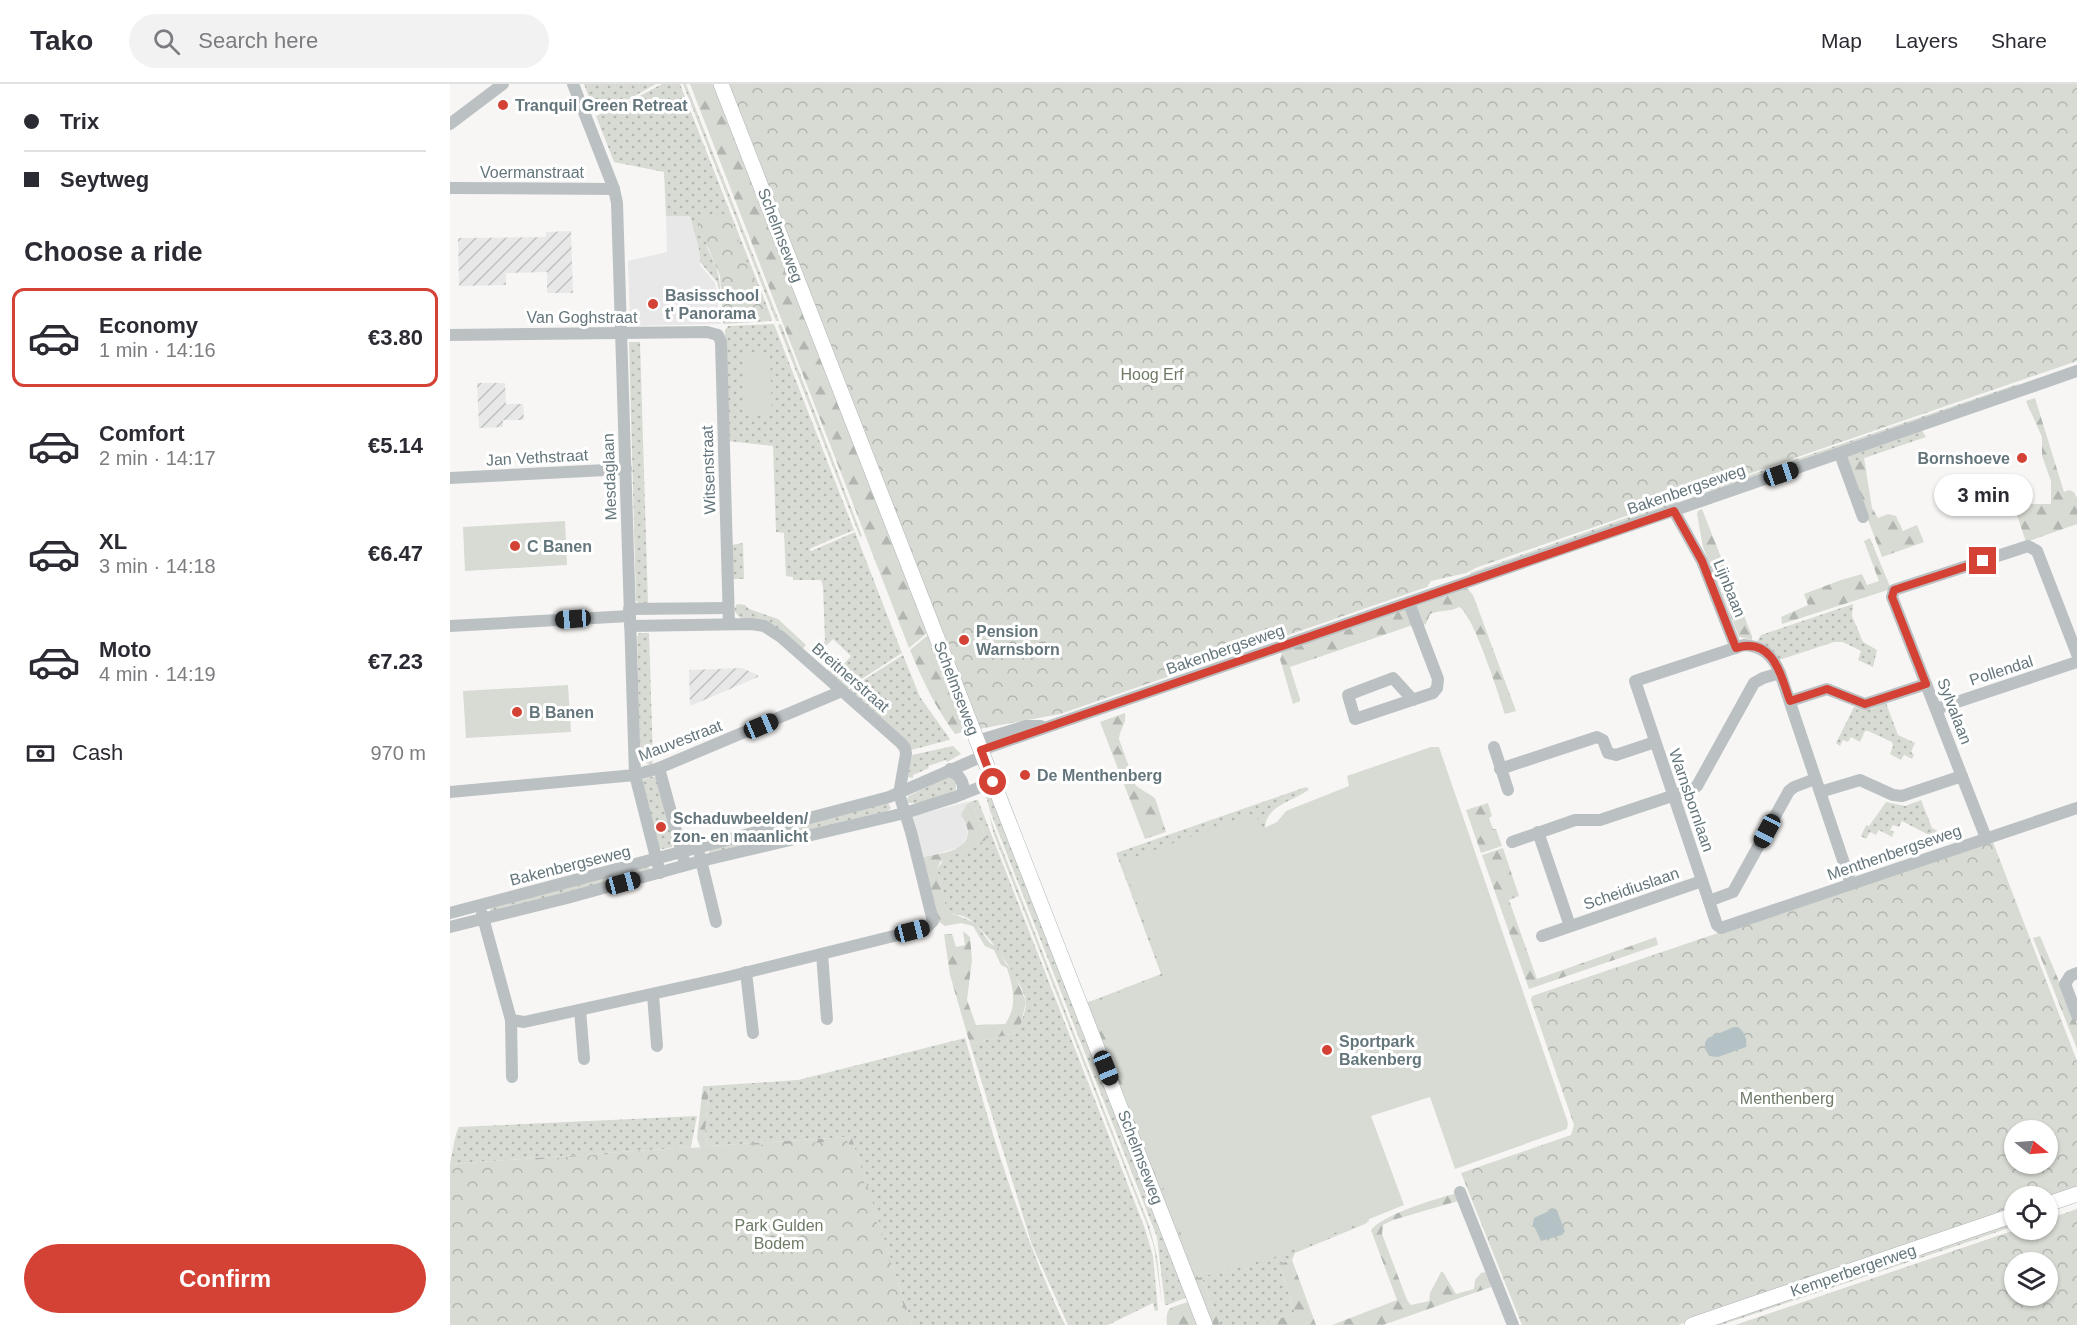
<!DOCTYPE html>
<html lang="en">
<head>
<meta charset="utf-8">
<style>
	:root { --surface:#fff; --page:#f2f2f3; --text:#2b2b33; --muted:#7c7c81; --line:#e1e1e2; --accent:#d44236 }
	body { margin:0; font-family:Arial,sans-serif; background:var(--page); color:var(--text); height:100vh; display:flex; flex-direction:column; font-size:22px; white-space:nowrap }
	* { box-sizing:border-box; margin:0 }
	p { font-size:20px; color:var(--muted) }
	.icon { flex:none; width:33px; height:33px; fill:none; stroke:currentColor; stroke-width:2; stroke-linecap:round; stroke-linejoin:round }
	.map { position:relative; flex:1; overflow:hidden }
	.details { display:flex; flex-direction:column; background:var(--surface); width:450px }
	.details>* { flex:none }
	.top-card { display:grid; align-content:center; height:132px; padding:0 24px; background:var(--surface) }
	.needle { width:39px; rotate:107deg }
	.buttons { position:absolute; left:1554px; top:1036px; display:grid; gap:12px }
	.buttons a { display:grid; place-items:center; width:54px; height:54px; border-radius:50%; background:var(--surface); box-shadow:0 2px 4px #0004; font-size:30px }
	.end { position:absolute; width:27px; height:27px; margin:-14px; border:8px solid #d44236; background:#fff; box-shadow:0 0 0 3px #fff }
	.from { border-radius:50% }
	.bubble { position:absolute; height:42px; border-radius:21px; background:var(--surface); box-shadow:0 2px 4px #0004; font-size:20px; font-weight:700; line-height:42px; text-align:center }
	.car { position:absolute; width:18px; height:36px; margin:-18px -9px; border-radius:8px; box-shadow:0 0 4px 2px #0007; background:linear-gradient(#222 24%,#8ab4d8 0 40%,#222 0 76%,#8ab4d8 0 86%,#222 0) }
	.top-card b { display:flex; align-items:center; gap:21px; height:57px; font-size:22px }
	.top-card b+b { border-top:2px solid var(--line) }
	.top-card i { width:15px; height:15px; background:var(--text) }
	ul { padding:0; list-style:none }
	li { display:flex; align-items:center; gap:18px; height:99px; margin:0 12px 9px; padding:0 12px; border:3px solid transparent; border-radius:12px }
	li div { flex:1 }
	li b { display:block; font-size:22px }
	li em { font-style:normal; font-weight:700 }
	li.selected { border-color:var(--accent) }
	li>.icon { width:54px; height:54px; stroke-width:1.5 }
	h2 { padding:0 24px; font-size:27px; line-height:72px }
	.pay { display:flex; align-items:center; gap:15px; height:66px; padding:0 24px; font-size:22px }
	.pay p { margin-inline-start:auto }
	.cta { display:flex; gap:12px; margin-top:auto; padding:12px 24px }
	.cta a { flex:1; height:69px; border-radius:36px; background:var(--accent); color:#fff; font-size:24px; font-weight:700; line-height:69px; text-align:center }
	header { display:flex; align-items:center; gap:36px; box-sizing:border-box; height:84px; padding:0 30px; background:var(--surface); border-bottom:2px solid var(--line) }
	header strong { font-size:28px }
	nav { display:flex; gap:33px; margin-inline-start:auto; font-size:21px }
	.search { width:420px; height:54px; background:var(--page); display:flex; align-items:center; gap:15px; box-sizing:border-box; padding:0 21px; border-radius:33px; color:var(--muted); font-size:22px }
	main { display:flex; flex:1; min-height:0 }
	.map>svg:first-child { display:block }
	.built { fill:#e7e8e7 }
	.industrial { fill:url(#industrial-furrows) }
	.grass { fill:url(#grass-dots) }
	.forest { fill:url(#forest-firs) }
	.park { fill:url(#park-crowns); fill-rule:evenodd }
	.pitch { fill:#d7dbd3 }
	.water { fill:#b5c2c5 }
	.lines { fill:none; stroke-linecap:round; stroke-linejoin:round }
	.major-casing { stroke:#afb5b8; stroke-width:16 }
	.minor { stroke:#bbc1c3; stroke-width:12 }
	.major { stroke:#fff; stroke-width:15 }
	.route { stroke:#d44236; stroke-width:8 }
	.poi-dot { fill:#d44236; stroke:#fff; stroke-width:2 }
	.labels { text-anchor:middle; stroke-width:6; stroke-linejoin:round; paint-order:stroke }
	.poi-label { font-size:16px; font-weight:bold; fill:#64767c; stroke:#fff; text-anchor:start }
	.street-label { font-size:16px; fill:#64767c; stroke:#fff }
	.park-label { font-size:16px; fill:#6d7a66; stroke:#fff }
</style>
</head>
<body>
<header>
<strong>Tako</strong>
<div class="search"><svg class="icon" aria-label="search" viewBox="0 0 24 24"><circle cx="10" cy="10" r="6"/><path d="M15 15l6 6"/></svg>Search here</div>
<nav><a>Map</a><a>Layers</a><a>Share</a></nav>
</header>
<main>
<section class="details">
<div class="top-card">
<b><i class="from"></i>Trix</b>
<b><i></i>Seytweg</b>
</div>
<h2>Choose a ride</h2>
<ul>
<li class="selected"><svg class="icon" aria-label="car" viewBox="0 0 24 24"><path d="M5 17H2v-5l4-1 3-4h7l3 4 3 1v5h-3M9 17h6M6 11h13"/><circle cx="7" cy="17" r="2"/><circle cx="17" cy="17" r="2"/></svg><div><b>Economy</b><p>1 min · 14:16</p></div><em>€3.80</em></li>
<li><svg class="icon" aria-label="car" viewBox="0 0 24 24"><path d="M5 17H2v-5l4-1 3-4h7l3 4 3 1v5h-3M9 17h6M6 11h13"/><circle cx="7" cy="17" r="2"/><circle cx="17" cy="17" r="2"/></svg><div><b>Comfort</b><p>2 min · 14:17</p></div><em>€5.14</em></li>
<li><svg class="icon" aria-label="car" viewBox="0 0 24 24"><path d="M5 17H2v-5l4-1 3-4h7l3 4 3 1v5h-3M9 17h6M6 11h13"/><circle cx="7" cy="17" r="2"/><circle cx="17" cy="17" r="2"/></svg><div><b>XL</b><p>3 min · 14:18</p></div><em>€6.47</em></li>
<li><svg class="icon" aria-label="car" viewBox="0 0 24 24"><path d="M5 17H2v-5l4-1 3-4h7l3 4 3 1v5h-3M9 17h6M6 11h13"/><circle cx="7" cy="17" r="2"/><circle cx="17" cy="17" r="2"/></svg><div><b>Moto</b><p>4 min · 14:19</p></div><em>€7.23</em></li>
</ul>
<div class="pay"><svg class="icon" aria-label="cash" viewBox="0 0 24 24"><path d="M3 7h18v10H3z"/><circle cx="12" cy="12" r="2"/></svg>Cash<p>970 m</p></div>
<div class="cta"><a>Confirm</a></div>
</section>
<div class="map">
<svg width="1627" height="1241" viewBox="0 0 1627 1241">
	<defs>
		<pattern id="industrial-furrows" width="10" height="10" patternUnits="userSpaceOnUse" patternTransform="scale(1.5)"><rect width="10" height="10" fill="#e7e8e7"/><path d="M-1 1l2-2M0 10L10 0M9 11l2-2" fill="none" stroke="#bfc1c0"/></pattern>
		<pattern id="grass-dots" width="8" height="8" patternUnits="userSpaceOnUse" patternTransform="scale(1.5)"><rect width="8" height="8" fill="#d7dbd3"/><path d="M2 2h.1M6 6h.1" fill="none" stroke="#b2b6b0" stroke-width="1.8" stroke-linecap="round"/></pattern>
		<pattern id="forest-firs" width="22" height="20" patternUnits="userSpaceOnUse" patternTransform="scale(1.5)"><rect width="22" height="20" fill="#d7dbd3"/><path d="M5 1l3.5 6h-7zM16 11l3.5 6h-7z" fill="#b2b6b0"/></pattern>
		<pattern id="park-crowns" width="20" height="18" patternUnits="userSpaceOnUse" patternTransform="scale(1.5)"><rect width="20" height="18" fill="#d7dbd3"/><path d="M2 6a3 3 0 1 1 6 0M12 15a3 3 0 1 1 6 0" fill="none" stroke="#b2b6b0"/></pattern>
	</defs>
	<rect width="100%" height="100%" fill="#f7f6f4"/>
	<!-- built -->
	<g class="built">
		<polygon points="216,132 240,132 249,165 250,181 265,199 271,240 180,242 178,177 217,168"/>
		<polygon points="520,717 517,720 513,735 517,743 517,751 512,762 472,775 463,737 464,732"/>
	</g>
	<!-- industrial -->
	<g class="industrial">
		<polygon points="121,147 123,209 97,209 97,188 56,189 56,201 9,202 8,154 96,153 96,148"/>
		<polygon points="27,299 55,299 56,320 73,320 74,336 53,336 53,343 29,344"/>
		<polygon points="292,584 308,591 308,593 240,622 239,586"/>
	</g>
	<!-- grass -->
	<g class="grass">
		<polygon points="134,0 206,0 181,14 145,30"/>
		<path d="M212,0H230L322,235L321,237L273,240V236L311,235L256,161C264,178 271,190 270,210L267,198L250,178L249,165L240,132H216L214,88L164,78L146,32L182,16Z"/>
		<polygon points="233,0 236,0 329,237 326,237"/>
		<polygon points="324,240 404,446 359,465 361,467 405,448 452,569 396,605 376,587 379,585 385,590 401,572 383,555 375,563 372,561 375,557 373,503 371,496 343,496 343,493 336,492 334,449 326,448 323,362 278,357 275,246 278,242"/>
		<polygon points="331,240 412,452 410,453 328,241"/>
		<polygon points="179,258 190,258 198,519 188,519 186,516"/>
		<polygon points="1568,300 1562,306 1249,413 1248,411 1242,413 1241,411"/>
		<polygon points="1471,345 1476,353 1397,380 1395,371"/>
		<polygon points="1227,416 1228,421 1021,491 1020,489"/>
		<polygon points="293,459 294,495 282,495 281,461"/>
		<polygon points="287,520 295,521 299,525 328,535 356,561 352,566 289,533 284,526"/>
		<polygon points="1403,520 1402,532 1413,558 1427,566 1423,583 1408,576 1411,567 1393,558 1384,558 1329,576 1307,557 1311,551"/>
		<polygon points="189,549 199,549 203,677 201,681 196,679 190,670 187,553"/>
		<polygon points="453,571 470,613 500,655 499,656 461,666 398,606"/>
		<polygon points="1436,619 1448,651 1465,659 1461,668 1464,671 1462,675 1454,671 1451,676 1440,670 1443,662 1442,658 1418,647 1415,647 1410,658 1401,653 1398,658 1393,656 1390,662 1386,659 1404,623 1421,625"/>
		<polygon points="503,662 511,670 497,678 496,676 478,682 479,684 463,691 463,694 458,693 462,671"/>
		<polygon points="499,691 502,692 506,699 506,705 504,707 468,719 458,719 456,716 459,712"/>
		<polygon points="203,692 208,695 224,756 222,763 213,765 207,764 192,696"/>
		<path d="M856,703L859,705L857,707C841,718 815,722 815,745L762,897L656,948L644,916L711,890L666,769Z"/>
		<polygon points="542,711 738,1213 717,1221 715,1221 707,1153 540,727 536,712"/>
		<path d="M528,716L694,1142L703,1172L708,1226L705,1227L703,1219L658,1241H618L582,1161L520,960L565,949C570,942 576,928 576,918C574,899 536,846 519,835C513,831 504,830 497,828L487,785L494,775L536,756L522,717Z"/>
		<polygon points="1471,716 1482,744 1502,754 1501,757 1482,762 1476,759 1479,751 1452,737 1449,743 1443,741 1440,746 1444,748 1442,753 1429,746 1426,751 1420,748 1416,755 1411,752 1416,741 1419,742 1436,718 1455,722"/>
		<polygon points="438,719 441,724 436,729 261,772 259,768 260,766"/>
		<polygon points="539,731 699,1141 707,1172 712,1220 704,1163 697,1141 544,751"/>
		<polygon points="197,781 200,785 46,829 40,827 41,823"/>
		<path d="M515,954C542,1050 572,1151 615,1241H462L402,1056L399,1053L258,1062L255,1049L259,1002L348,996Z"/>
		<polygon points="247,1032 241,1063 0,1080 6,1050 9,1043"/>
		<polygon points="918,1133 919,1137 915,1140 845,1169 842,1176 829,1180 845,1229 812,1241 770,1241 751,1192"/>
		<polygon points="1564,1135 1564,1142 1524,1156 1271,1241 1255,1241"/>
	</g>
	<!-- forest -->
	<g class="forest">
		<polygon points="240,0 267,0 477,549 459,564"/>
		<polygon points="1585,314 1614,408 1619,406 1624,408 1627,414 1627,440 1576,458 1565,425 1578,420 1601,420 1601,397 1592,372 1592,353 1576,317"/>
		<polygon points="1414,374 1422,424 1428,434 1438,430 1446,432 1453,447 1467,441 1474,458 1432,473 1397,380"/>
		<polygon points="1252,425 1302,552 1302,556 1289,553 1253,463 1247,430 1248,427"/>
		<polygon points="1420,454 1441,505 1332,540 1331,533 1358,521 1354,510 1391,496 1412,490 1417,501 1429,497 1414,457"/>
		<path d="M1017,504L1023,511L1066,627L1055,630C1049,612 1023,529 1009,523C1000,528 989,526 980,530L976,540L973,541L966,522Z"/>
		<polygon points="956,525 963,541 840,583 850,615 850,617 843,620 830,575 832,568"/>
		<path d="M478,551L517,647L505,650C485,623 473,597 460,566Z"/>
		<path d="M675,629C677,640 670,644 669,655L686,702L705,714L716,748L695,755L650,638Z"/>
		<path d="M522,717L536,756L490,778L487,785L497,827L525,839L540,859L548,864L556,880L564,888L576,918L571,939L565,949L520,960L500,891L494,850H502L506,863L515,861L513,847L520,853L522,876L517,916L526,941L555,940C568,922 563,903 557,884L551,881L544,866L535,862L523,842L511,839L495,842L489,838L472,775L475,773C490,769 523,767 517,743C516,738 512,734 511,730L517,720Z"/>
		<polygon points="1038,719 1042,732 1039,734 1043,745 1046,745 1052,762 1031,769 1016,726"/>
		<polygon points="1053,764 1069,812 1059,816 1087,895 1206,853 1208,861 1079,905 1032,771"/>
		<polygon points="1590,852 1627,940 1627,965 1583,854"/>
		<polygon points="644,916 770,1241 761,1241 635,919"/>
		<polygon points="253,1002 259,1002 255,1049 258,1062 399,1053 402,1055 462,1241 455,1241 250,1063 247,1054"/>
		<polygon points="241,1063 241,1065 0,1084 0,1080"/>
		<path d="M1004,1110L1008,1117L943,1136L933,1141L932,1150L957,1216L961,1221L979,1217L980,1209L991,1188H993L1006,1210L1024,1205L1025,1196L1031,1189L1036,1188L1044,1202L933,1241H882L947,1216L921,1146C933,1131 984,1115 1004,1110Z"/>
		<polygon points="842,1176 866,1241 812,1241 845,1229 829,1180"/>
		<path d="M740,1217L751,1241H717C715,1220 723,1224 740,1217Z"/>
	</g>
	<!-- park -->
	<g class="park">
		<polygon points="276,0 1627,0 1627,277 1028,483 1016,489 981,497 977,503 610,630 529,645"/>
		<polygon points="278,129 318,234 273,236 270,192 246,134"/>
		<path d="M1540,757L1543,758L1627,977V1105L1598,1113H1564V1126L1228,1241H1072L1011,1089L1121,1051L1124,1041L1081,916L1082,912ZM1564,1047H1598V1080H1564Z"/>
		<polygon points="397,1057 406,1073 460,1241 0,1241 0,1082 237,1064"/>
		<path d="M1627,1125V1241H1285L1565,1146H1598V1135ZM1564,1179H1598V1212H1564Z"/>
	</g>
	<!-- pitch -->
	<g class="pitch">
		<polygon points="293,269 320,271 322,332 296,332"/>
		<polygon points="115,437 117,481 15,487 13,443"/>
		<polygon points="118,601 121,648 16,654 13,607"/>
		<polygon points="981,663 989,663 1118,1039 1117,1045 1005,1085 980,1013 921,1032 954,1121 825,1173 748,1194 642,919 714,891 672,778 805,729 812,745 827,738 836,727 899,702 897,692"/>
	</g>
	<!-- water -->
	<g class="water">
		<path d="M1284,943H1288C1294,947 1298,956 1296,963L1268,973L1259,972C1256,965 1252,961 1258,954Z"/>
		<polygon points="1103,1125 1107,1127 1115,1147 1112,1151 1091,1157 1083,1140 1084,1134"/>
	</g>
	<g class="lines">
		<!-- major casing -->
		<g class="major-casing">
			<g id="major">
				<polyline points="271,0 755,1241"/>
				<polyline points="1598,1120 1627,1110"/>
				<polyline points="1242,1241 1564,1131"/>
			</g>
		</g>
		<!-- minor -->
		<g class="minor">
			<polyline points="123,0 164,105 167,119 185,691 210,789"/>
			<polyline points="0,40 53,0"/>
			<polyline points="0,104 164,105"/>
			<polyline points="0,251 257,248 268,251 271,258 279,540"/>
			<polyline points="1390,370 1413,433"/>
			<polyline points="0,394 176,385"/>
			<polyline points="1224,427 1252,477 1286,564"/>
			<polyline points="959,519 988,595 987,604 983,609 905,635 898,611 943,594 963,616"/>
			<polyline points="179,525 278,524"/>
			<polyline points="0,542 180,532"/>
			<polyline points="1340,617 1377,605 1415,620 1476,600"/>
			<polyline points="1486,625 1627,578"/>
			<polyline points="527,657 576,642 591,642"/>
			<polyline points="1044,663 1058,706"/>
			<polyline points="531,666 1627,287"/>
			<polyline points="209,684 234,776"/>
			<path d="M500,685C509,691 516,699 512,710"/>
			<polyline points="1050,685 1147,653 1153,656 1158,669 1166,671 1205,658"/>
			<polyline points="0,708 185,691 209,684 392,607"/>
			<polyline points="1370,708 1410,696 1443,711 1452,712 1512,692"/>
			<polyline points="1088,748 1120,842"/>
			<polyline points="1536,754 1442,513 1444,506 1578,462 1587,467 1627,570"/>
			<polyline points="1062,758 1125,736 1150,736 1243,705 1247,702 1304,599 1313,594 1330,589"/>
			<polyline points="250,772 266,838"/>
			<path d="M1401,800L1330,589C1323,572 1313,562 1294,561L1185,597L1267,841L1271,844L1627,724"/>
			<polyline points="1259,817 1283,808 1339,707 1344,703 1365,695"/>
			<polyline points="0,829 439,713 533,672"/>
			<polyline points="32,830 61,936 62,993"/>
			<polyline points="0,843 117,814 251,777 455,729 505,713 543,698"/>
			<polyline points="1092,852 1252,797"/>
			<polyline points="372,870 377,935"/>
			<polyline points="296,888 303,949"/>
			<polyline points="1627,889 1620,892 1615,900 1627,931"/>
			<polyline points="203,911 207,962"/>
			<polyline points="130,926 134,975"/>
			<polyline points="61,936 74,938 274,894 476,844 483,837 461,748 449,710 456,670 455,664 451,659 331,553 314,542 302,540 180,542"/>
			<polyline points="1010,1108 1063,1241"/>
		</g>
		<!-- major -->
		<use href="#major" class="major"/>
	</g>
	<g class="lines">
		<!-- route -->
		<path class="route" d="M543,698L531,666L1224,427L1252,477L1286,564C1323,552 1331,592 1340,617L1377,605L1415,620L1476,600L1442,513L1444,506L1533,477"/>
	</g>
	<!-- markers -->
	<g class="poi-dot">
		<circle cx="53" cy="21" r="6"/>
		<circle cx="203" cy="220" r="6"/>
		<circle cx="1572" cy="374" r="6"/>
		<circle cx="65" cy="462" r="6"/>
		<circle cx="514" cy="556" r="6"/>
		<circle cx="67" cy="628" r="6"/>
		<circle cx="575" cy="691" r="6"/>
		<circle cx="211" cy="743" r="6"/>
		<circle cx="877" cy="966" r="6"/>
	</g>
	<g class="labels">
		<!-- poi labels -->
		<g class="poi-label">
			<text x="65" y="27">Tranquil Green Retreat</text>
			<text x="215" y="217">Basisschool<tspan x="215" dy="18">t' Panorama</tspan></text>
			<text x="1560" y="380" text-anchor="end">Bornshoeve</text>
			<text x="77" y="468">C Banen</text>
			<text x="526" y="553">Pension<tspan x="526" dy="18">Warnsborn</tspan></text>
			<text x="79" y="634">B Banen</text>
			<text x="587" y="697">De Menthenberg</text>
			<text x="223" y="740">Schaduwbeelden/<tspan x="223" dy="18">zon- en maanlicht</tspan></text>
			<text x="889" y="963">Sportpark<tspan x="889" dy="18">Bakenberg</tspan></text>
		</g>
		<!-- street labels -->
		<g class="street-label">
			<text x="82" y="94">Voermanstraat</text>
			<text transform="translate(331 151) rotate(69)" y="6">Schelmseweg</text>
			<text x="132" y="239">Van Goghstraat</text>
			<text transform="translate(87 373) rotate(-3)" y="6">Jan Vethstraat</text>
			<text transform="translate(258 386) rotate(-92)" y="6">Witsenstraat</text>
			<text transform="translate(159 393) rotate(-92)" y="6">Mesdaglaan</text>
			<text transform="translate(1236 405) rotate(-19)" y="6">Bakenbergseweg</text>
			<text transform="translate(1280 504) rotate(68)" y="6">Lijnbaan</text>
			<text transform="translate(775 565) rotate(-19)" y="6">Bakenbergseweg</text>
			<text transform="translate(1551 586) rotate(-18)" y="6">Pollendal</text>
			<text transform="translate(401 593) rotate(41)" y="6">Breitnerstraat</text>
			<text transform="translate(507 604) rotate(69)" y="6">Schelmseweg</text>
			<text transform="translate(1505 627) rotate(69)" y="6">Sylvalaan</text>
			<text transform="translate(230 656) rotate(-21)" y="6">Mauvestraat</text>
			<text transform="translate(1242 716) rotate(71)" y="6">Warnsbornlaan</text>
			<text transform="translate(1444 768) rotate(-19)" y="6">Menthenbergseweg</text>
			<text transform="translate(120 781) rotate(-14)" y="6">Bakenbergseweg</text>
			<text transform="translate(1181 804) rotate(-19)" y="6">Scheidiuslaan</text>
			<text transform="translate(691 1073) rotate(69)" y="6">Schelmseweg</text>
			<text transform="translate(1403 1186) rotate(-19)" y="6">Kemperbergerweg</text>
		</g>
		<!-- park labels -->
		<g class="park-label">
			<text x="702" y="296">Hoog Erf</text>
			<text x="1337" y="1020">Menthenberg</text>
			<text x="329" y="1147">Park Gulden<tspan x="329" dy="18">Bodem</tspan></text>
		</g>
	</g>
</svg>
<div class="buttons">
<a><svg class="needle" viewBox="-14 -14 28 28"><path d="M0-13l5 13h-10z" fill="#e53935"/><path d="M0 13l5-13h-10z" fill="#7c7c81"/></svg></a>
<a><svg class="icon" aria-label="locate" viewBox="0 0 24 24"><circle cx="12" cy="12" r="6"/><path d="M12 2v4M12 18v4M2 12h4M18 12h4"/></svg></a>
<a><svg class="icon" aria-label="layers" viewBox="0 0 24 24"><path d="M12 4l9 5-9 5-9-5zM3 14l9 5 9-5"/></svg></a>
</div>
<i class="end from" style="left:543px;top:698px"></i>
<i class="end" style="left:1533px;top:477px"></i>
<div class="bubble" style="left:1484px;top:390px;width:99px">3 min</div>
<i class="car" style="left:1331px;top:390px;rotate:71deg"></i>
<i class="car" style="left:123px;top:535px;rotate:266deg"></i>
<i class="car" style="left:311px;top:642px;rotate:67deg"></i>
<i class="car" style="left:1317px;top:747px;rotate:208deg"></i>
<i class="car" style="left:173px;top:799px;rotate:75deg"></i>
<i class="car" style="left:462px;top:847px;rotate:76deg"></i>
<i class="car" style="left:656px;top:984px;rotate:158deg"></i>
</div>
</main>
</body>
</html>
